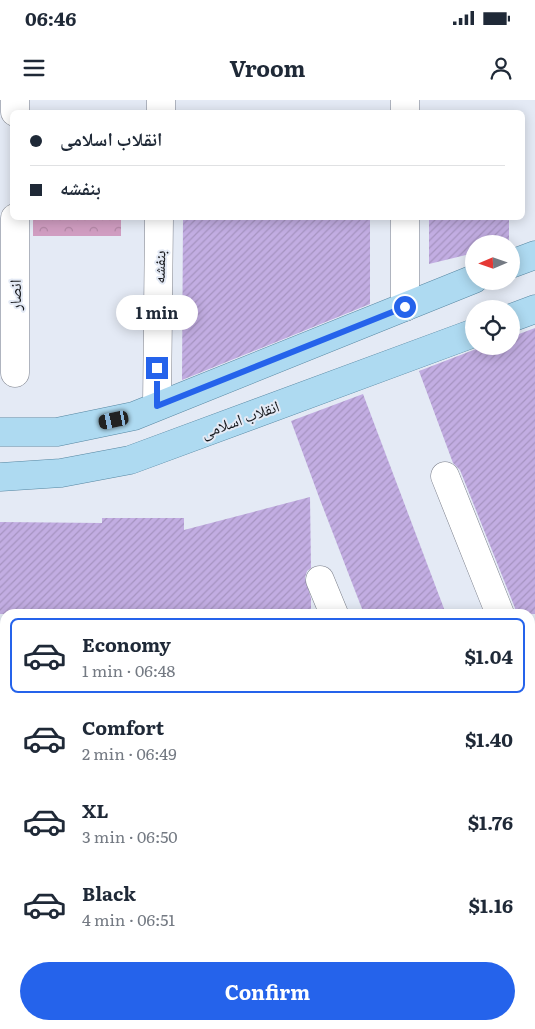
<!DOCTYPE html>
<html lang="en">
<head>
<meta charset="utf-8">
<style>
	:root { --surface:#fff; --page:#f2f2f3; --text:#1f2937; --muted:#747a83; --line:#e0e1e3; --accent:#2563eb }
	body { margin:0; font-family:Literata,"Noto Naskh Arabic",serif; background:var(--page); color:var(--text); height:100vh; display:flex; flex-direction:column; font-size:19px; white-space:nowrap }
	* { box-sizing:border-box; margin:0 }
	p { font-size:16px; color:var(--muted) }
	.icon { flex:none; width:28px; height:28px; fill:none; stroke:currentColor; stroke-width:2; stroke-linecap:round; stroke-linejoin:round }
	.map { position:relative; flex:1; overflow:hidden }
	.sheet { position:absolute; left:0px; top:509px; width:535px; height:421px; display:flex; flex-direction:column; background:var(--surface); border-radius:15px 15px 0 0; box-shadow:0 2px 12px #0003 }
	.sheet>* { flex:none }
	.top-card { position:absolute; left:10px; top:10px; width:515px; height:110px; border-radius:8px; box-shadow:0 2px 12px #0003; display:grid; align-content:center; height:110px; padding:0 20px; background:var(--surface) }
	.needle { width:32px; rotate:268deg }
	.tools { position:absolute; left:465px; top:135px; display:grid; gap:10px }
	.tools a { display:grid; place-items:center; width:55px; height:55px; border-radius:50%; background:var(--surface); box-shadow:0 2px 12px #0003; font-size:25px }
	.end { position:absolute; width:22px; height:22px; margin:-11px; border:6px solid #2563eb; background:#fff; box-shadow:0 0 0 2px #fff }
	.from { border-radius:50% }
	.bubble { position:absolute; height:35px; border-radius:18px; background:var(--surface); box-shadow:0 2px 12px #0003; font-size:16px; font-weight:700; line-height:35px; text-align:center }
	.car { position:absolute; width:15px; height:30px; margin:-15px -8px; border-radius:6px; box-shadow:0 0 4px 1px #0007; background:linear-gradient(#222 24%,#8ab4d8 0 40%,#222 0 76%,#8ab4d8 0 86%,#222 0) }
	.top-card b { display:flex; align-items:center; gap:18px; height:48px; font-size:19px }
	.top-card b+b { border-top:1px solid var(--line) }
	.top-card i { width:12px; height:12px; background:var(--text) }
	ul { padding:9px 0 0; list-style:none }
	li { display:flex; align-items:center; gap:15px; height:75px; margin:0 10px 8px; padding:0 10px; border:2px solid transparent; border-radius:8px }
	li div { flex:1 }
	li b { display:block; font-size:19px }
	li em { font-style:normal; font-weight:700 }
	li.on { border-color:var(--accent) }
	li>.icon { width:45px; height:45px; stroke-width:1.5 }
	.cta { display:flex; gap:10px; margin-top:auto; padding:10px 20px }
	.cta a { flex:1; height:58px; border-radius:30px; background:var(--accent); color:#fff; font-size:20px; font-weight:700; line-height:58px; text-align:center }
	.status { display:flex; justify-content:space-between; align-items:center; height:35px; padding:0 25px; background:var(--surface); direction:ltr }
	.status svg { height:14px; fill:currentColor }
	header { display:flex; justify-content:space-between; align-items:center; height:65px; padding:0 20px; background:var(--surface); font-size:22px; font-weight:700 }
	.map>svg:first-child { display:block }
	.forest { fill:url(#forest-crowns) }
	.building { fill:url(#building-hatch) }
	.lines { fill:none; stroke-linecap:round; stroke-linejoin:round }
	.minor-casing { stroke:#7b7f8a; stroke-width:29 }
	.major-casing { stroke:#5686a1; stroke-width:29 }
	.minor { stroke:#fff; stroke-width:28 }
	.major { stroke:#aedaf1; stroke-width:28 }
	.route { stroke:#2563eb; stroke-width:6 }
	.labels { text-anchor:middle; stroke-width:4; stroke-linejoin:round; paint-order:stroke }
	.street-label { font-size:16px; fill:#16181c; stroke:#e4eaf5 }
</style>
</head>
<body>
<div class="status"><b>06:46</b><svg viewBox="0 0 49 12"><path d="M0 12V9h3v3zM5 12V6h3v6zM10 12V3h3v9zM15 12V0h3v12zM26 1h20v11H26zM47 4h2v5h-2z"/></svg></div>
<header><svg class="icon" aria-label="menu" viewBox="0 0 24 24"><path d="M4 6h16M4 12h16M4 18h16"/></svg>Vroom<svg class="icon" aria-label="person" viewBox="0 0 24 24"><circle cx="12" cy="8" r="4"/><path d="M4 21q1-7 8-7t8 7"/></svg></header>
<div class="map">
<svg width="535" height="929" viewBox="0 0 535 929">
	<defs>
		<pattern id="forest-crowns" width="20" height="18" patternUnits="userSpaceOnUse" patternTransform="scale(1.25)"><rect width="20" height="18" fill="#d09dc1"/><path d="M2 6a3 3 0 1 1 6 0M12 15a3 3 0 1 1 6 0" fill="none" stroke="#b286a5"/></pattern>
		<pattern id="building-hatch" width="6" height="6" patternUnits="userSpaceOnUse" patternTransform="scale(1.25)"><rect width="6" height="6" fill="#c2ade2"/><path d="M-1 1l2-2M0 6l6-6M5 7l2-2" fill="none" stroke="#a694c1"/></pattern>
	</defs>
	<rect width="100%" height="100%" fill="#e4eaf5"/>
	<!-- forest -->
	<g class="forest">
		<rect x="33" y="118" width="88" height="18"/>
		<polygon points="535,790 535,848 530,848 530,792"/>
	</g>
	<!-- building -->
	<g class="building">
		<polygon points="183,118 370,118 370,204 182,280"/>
		<polygon points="429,118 509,118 509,144 474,144 474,153 429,164"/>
		<polygon points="535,228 535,514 515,514 515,508 460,370 453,363 419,271 484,246 511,246 511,237"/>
		<polygon points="363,294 423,453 446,514 364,514 319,397 291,321"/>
		<polygon points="310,397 311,468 307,471 305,478 311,498 311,514 81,512 81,514 0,514 0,422 102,423 102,418 184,418 184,430"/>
	</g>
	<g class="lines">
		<!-- minor casing -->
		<g class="minor-casing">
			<g id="minor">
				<polyline points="405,0 405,12"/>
				<polyline points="15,12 15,0"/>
				<polyline points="161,12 161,0"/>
				<polyline points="405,118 405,207"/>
				<polyline points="15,273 15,118"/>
				<polyline points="157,306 159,118"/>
				<polyline points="445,376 500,514"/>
				<polyline points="320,480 334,514"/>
				<polyline points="530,590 535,603"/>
				<polyline points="0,776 5,776"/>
				<polyline points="530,777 535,775"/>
				<polyline points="530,868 535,868"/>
				<polyline points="112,929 112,925"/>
				<polyline points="343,929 343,925"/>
			</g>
		</g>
		<!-- major casing -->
		<g class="major-casing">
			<g id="major">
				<polyline points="511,164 535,155"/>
				<polyline points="511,218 535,209"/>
				<polyline points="0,332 57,332 134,316 474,179"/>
				<polyline points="0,377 61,373 130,360 474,233"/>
			</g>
		</g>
		<!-- minor -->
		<use href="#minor" class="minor"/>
		<!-- major -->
		<use href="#major" class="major"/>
	</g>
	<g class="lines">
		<!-- route -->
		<polyline class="route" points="157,268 157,306 405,207"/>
	</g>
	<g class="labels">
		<!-- street labels -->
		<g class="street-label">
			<text transform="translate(159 167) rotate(-89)" y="6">بنفشه</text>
			<text transform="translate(15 195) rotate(-90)" y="6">انصار</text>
			<text transform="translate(240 319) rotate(-20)" y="6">انقلاب اسلامی</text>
		</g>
	</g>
</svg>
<div class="tools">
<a><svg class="needle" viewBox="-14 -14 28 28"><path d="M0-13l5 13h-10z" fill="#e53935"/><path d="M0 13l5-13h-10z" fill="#747a83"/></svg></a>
<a><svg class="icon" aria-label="locate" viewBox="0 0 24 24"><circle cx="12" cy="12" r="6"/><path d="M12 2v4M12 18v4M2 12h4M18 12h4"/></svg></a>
</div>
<i class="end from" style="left:405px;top:207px"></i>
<i class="end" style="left:157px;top:268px"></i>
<div class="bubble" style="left:116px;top:195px;width:82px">1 min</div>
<i class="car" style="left:114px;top:320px;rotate:258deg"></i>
<div class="top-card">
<b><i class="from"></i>انقلاب اسلامی</b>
<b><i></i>بنفشه</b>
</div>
<section class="sheet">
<ul>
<li class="on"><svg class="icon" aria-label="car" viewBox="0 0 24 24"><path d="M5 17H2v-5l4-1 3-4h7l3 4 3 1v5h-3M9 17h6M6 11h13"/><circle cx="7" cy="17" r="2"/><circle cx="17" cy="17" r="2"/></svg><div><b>Economy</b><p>1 min · 06:48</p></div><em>$1.04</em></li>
<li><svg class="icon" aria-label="car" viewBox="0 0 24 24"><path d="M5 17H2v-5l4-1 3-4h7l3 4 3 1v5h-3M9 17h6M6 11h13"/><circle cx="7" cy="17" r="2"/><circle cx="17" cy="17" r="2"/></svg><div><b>Comfort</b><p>2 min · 06:49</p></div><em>$1.40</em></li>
<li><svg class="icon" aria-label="car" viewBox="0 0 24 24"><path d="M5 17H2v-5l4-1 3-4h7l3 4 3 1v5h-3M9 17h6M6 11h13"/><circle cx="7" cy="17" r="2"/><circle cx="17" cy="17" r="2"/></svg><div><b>XL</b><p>3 min · 06:50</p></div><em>$1.76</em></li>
<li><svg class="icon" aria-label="car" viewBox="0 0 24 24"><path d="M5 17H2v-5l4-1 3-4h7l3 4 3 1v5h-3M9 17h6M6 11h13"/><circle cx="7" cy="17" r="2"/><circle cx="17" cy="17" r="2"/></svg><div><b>Black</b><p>4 min · 06:51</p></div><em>$1.16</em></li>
</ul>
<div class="cta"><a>Confirm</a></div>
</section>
</div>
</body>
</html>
